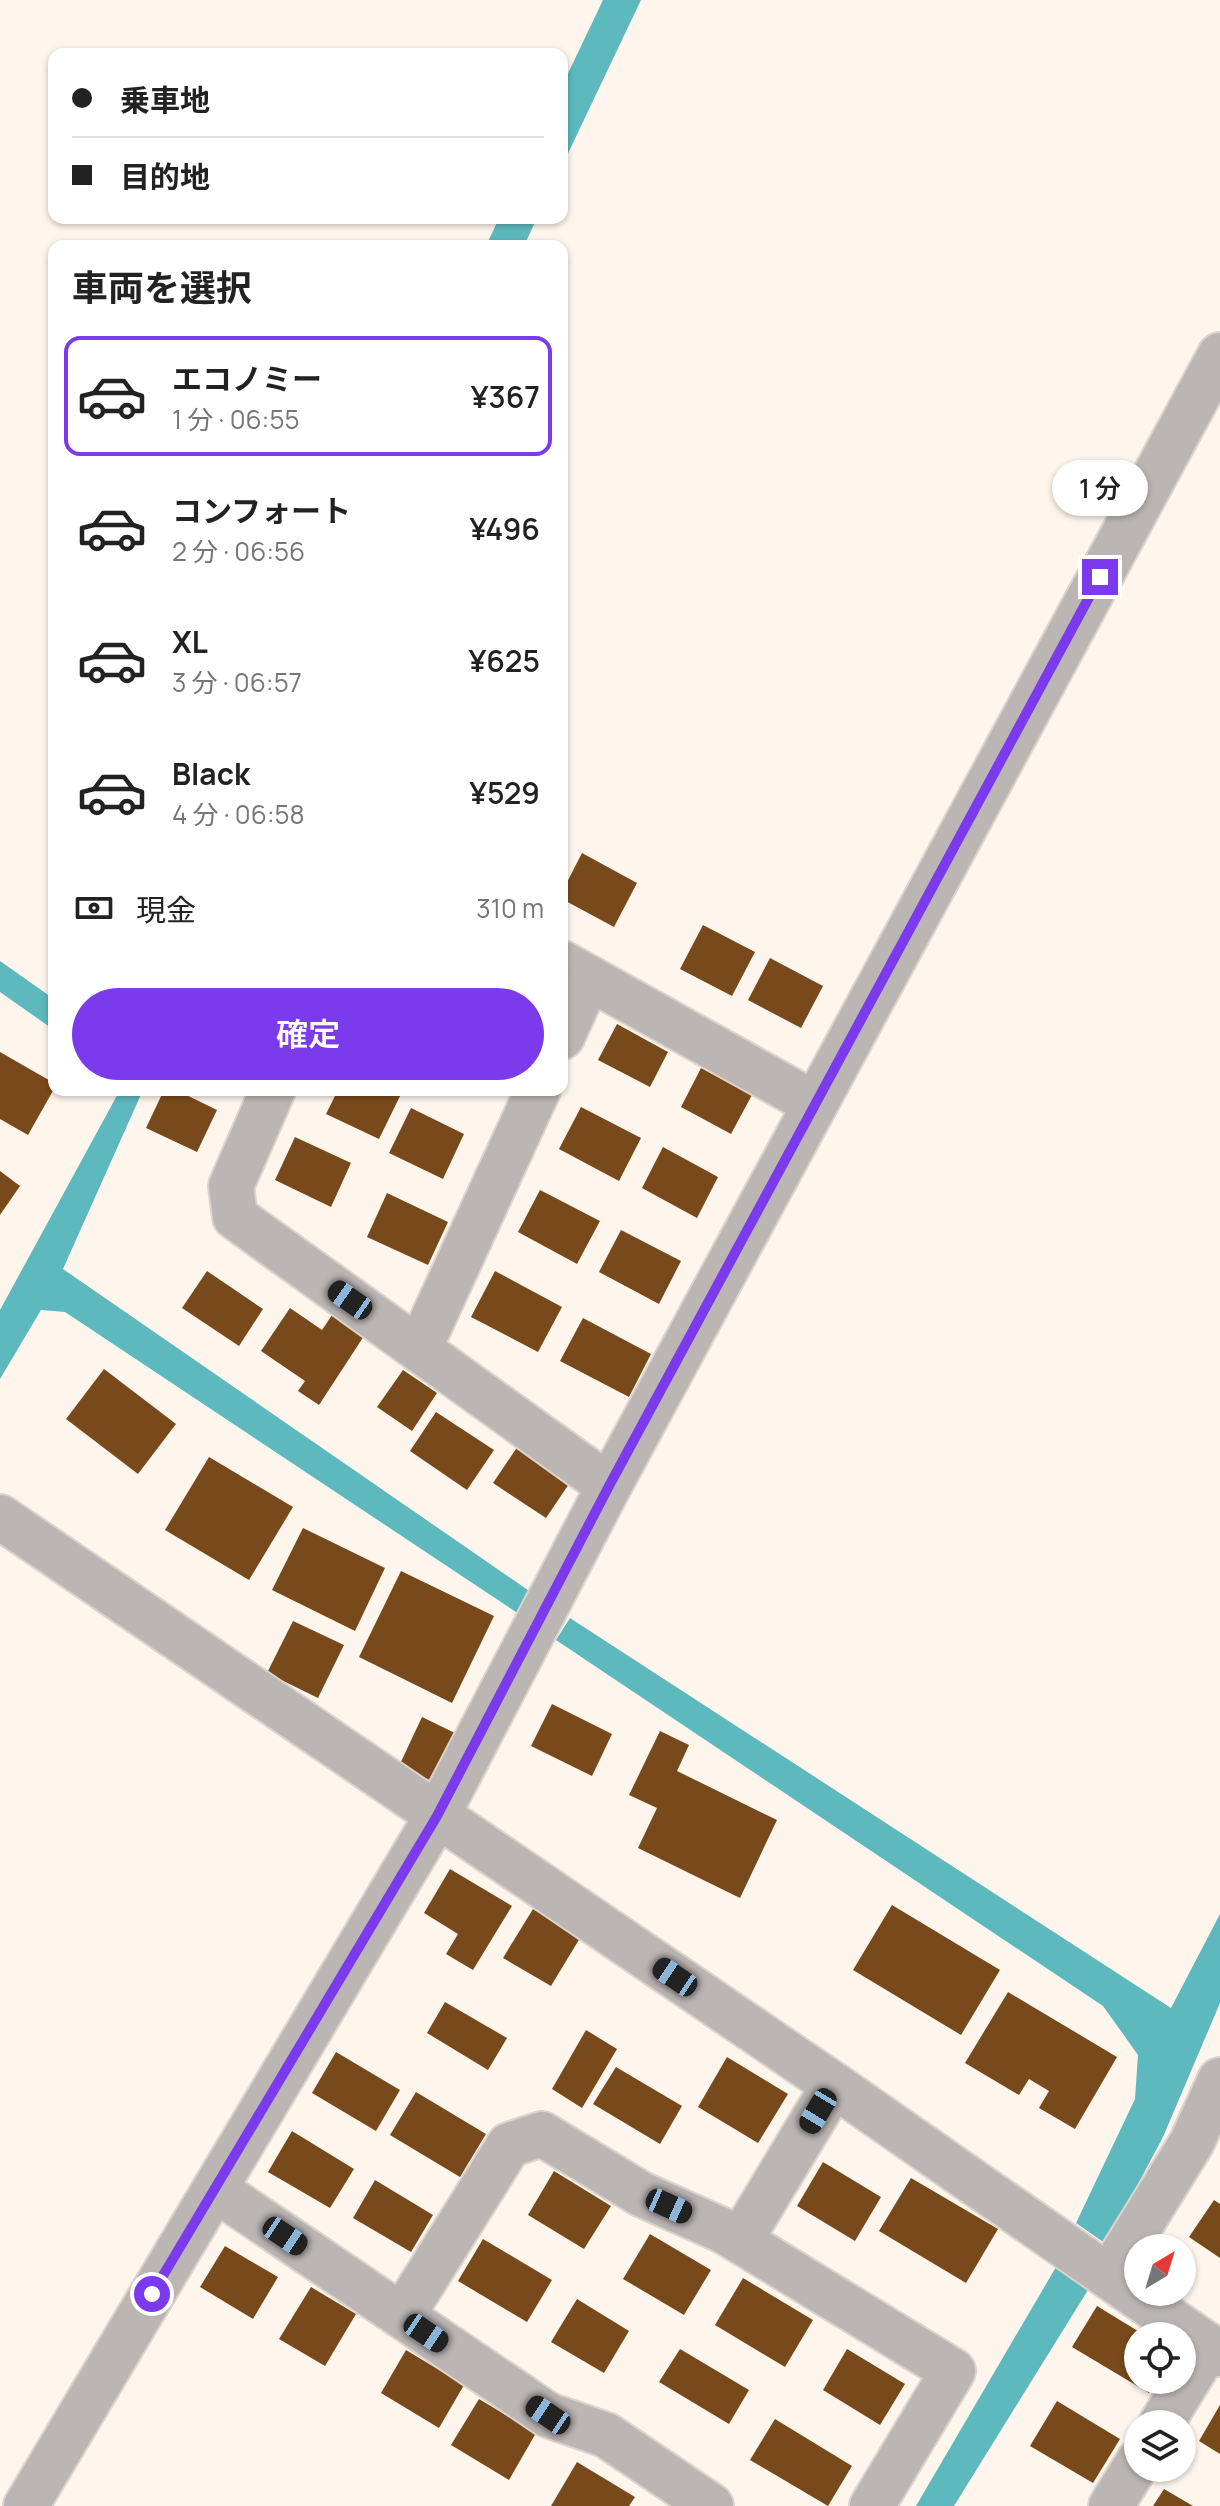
<!DOCTYPE html>
<html lang="ja">
<head>
<meta charset="utf-8">
<style>
	:root { --surface:#fff; --page:#f2f2f2; --text:#222; --muted:#767676; --line:#e0e0e0; --accent:#7c3aed }
	body { margin:0; font-family:Manrope,"Noto Sans JP",sans-serif; background:var(--page); color:var(--text); height:100vh; display:flex; flex-direction:column; font-size:30px; white-space:nowrap }
	* { box-sizing:border-box; margin:0 }
	p { font-size:26px; color:var(--muted) }
	.icon { flex:none; width:44px; height:44px; fill:none; stroke:currentColor; stroke-width:2; stroke-linecap:round; stroke-linejoin:round }
	.map { position:relative; flex:1; overflow:hidden }
	.sheet { position:absolute; left:48px; top:240px; width:520px; height:856px; display:flex; flex-direction:column; background:var(--surface); border-radius:16px; box-shadow:0 2px 6px #0004 }
	.sheet>* { flex:none }
	.banner { position:absolute; left:48px; top:48px; width:520px; height:176px; border-radius:16px; box-shadow:0 2px 6px #0004; display:grid; align-content:center; height:176px; padding:0 24px; background:var(--surface) }
	.needle { width:52px; rotate:38deg }
	.fabs { position:absolute; left:1124px; top:2234px; display:grid; gap:16px }
	.fabs a { display:grid; place-items:center; width:72px; height:72px; border-radius:50%; background:var(--surface); box-shadow:0 2px 6px #0004; font-size:40px }
	.end { position:absolute; width:36px; height:36px; margin:-18px; border:10px solid #7c3aed; background:#fff; box-shadow:0 0 0 4px #fff }
	.from { border-radius:50% }
	.bubble { position:absolute; height:56px; border-radius:28px; background:var(--surface); box-shadow:0 2px 6px #0004; font-size:26px; font-weight:600; line-height:56px; text-align:center }
	.car { position:absolute; width:24px; height:48px; margin:-24px -12px; border-radius:10px; box-shadow:0 0 6px 2px #0007; background:linear-gradient(#222 24%,#8ab4d8 0 40%,#222 0 76%,#8ab4d8 0 86%,#222 0) }
	.banner b { display:flex; align-items:center; gap:28px; height:76px; font-size:30px }
	.banner b+b { border-top:2px solid var(--line) }
	.banner i { width:20px; height:20px; background:var(--text) }
	ul { padding:0; list-style:none }
	li { display:flex; align-items:center; gap:24px; height:120px; margin:0 16px 12px; padding:0 8px; border:4px solid transparent; border-radius:16px }
	li div { flex:1 }
	li b { display:block; font-size:30px }
	li em { font-style:normal; font-weight:600 }
	li.active { border-color:var(--accent) }
	li>.icon { width:72px; height:72px; stroke-width:1.5 }
	h2 { padding:0 24px; font-size:36px; line-height:96px }
	.pay { display:flex; align-items:center; gap:20px; height:88px; padding:0 24px; font-size:30px }
	.pay p { margin-inline-start:auto }
	.cta { display:flex; gap:16px; margin-top:auto; padding:16px 24px }
	.cta a { flex:1; height:92px; border-radius:48px; background:var(--accent); color:#fff; font-size:32px; font-weight:600; line-height:92px; text-align:center }
	.map>svg:first-child { display:block }
	.water { fill:#5eb9bf }
	.building { fill:#784a1b }
	.lines { fill:none; stroke-linecap:round; stroke-linejoin:round }
	.minor-casing { stroke:#dbd3cc; stroke-width:48 }
	.minor { stroke:#bbb5b4; stroke-width:44 }
	.route { stroke:#7c3aed; stroke-width:10 }
</style>
</head>
<body>
<div class="map">
<svg width="1220" height="2506" viewBox="0 0 1220 2506">
	<rect width="100%" height="100%" fill="#fef5ed"/>
	<!-- water -->
	<g class="water">
		<polygon points="603,0 641,0 562,166 562,86"/>
		<polygon points="499,218 537,218 524,246 486,246"/>
		<polygon points="0,961 54,999 54,1030 0,992"/>
		<polygon points="120,1090 143,1090 63,1269 538,1597 525,1618 65,1312 41,1310 0,1379 0,1310"/>
		<polygon points="570,1618 1171,2008 1220,1914 1220,2003 1163,2137 1106,2244 1076,2223 1135,2099 1138,2055 1103,2006 556,1640"/>
		<polygon points="1056,2267 1088,2290 954,2506 916,2506"/>
	</g>
	<!-- building -->
	<g class="building">
		<polygon points="582,853 637,883 614,927 562,899 562,892"/>
		<polygon points="703,925 755,952 732,996 680,969"/>
		<polygon points="770,958 823,986 801,1028 748,1000"/>
		<polygon points="617,1024 668,1052 650,1087 598,1060"/>
		<polygon points="0,1052 54,1083 54,1089 28,1135 0,1119"/>
		<polygon points="701,1068 752,1095 731,1134 681,1107"/>
		<polygon points="164,1090 176,1090 217,1110 197,1152 146,1128"/>
		<polygon points="338,1090 397,1090 402,1092 379,1139 326,1114"/>
		<polygon points="581,1107 641,1138 619,1181 559,1149"/>
		<polygon points="411,1108 464,1134 443,1179 389,1153"/>
		<polygon points="295,1137 351,1163 331,1207 275,1180"/>
		<polygon points="663,1147 718,1177 697,1218 642,1188"/>
		<polygon points="0,1171 20,1186 0,1215"/>
		<polygon points="540,1190 600,1221 577,1264 518,1232"/>
		<polygon points="387,1193 448,1222 428,1265 367,1237"/>
		<polygon points="621,1230 681,1261 659,1304 599,1272"/>
		<polygon points="207,1271 263,1309 239,1346 182,1308"/>
		<polygon points="495,1271 562,1307 538,1352 471,1317"/>
		<polygon points="290,1308 322,1330 332,1315 364,1336 319,1405 298,1391 305,1381 261,1351"/>
		<polygon points="583,1318 651,1354 629,1397 560,1361"/>
		<polygon points="104,1369 176,1424 138,1474 66,1419"/>
		<polygon points="403,1370 437,1393 412,1431 377,1407"/>
		<polygon points="436,1412 494,1450 467,1490 410,1451"/>
		<polygon points="520,1443 573,1478 546,1518 493,1483"/>
		<polygon points="209,1457 293,1507 249,1580 165,1530"/>
		<polygon points="303,1528 385,1568 355,1631 272,1590"/>
		<polygon points="401,1571 494,1616 452,1703 359,1657"/>
		<polygon points="293,1621 344,1645 318,1698 267,1673"/>
		<polygon points="552,1704 612,1734 592,1776 531,1746"/>
		<polygon points="422,1717 459,1735 436,1783 399,1766"/>
		<polygon points="660,1731 689,1745 677,1771 777,1820 740,1898 638,1848 657,1808 629,1795"/>
		<polygon points="450,1869 512,1906 473,1970 446,1954 458,1934 424,1913"/>
		<polygon points="892,1905 1000,1970 961,2035 853,1970"/>
		<polygon points="533,1909 580,1938 551,1986 503,1958"/>
		<polygon points="1008,1992 1117,2057 1075,2129 1039,2108 1049,2091 1029,2079 1019,2095 965,2063"/>
		<polygon points="445,2002 507,2038 488,2070 427,2033"/>
		<polygon points="586,2030 617,2049 582,2108 552,2089"/>
		<polygon points="336,2052 400,2090 376,2131 312,2093"/>
		<polygon points="727,2057 788,2094 758,2143 698,2107"/>
		<polygon points="616,2067 682,2106 660,2144 593,2104"/>
		<polygon points="416,2092 486,2134 460,2177 390,2135"/>
		<polygon points="292,2131 354,2169 330,2208 268,2172"/>
		<polygon points="823,2162 881,2197 855,2241 797,2206"/>
		<polygon points="554,2171 611,2206 584,2249 528,2215"/>
		<polygon points="911,2178 998,2229 966,2283 879,2231"/>
		<polygon points="375,2180 433,2215 411,2252 353,2218"/>
		<polygon points="1214,2200 1220,2204 1220,2258 1189,2237"/>
		<polygon points="650,2234 711,2270 684,2315 623,2279"/>
		<polygon points="483,2239 552,2280 527,2322 458,2281"/>
		<polygon points="225,2246 278,2277 253,2319 200,2287"/>
		<polygon points="743,2278 813,2320 785,2367 715,2325"/>
		<polygon points="311,2287 356,2314 325,2366 279,2339"/>
		<polygon points="577,2299 629,2331 604,2373 551,2342"/>
		<polygon points="1097,2306 1146,2336 1138,2336 1138,2380 1157,2380 1149,2393 1072,2347"/>
		<polygon points="680,2349 749,2390 729,2424 659,2382"/>
		<polygon points="847,2349 905,2384 880,2425 823,2390"/>
		<polygon points="406,2350 464,2385 439,2428 381,2393"/>
		<polygon points="479,2399 536,2433 509,2480 451,2445"/>
		<polygon points="1057,2401 1120,2439 1093,2483 1030,2446"/>
		<polygon points="1220,2405 1220,2454 1199,2441"/>
		<polygon points="775,2419 852,2466 828,2506 750,2460"/>
		<polygon points="577,2462 635,2497 629,2506 551,2506"/>
		<polygon points="1164,2489 1193,2506 1153,2506"/>
	</g>
	<g class="lines">
		<!-- minor casing -->
		<g class="minor-casing">
			<g id="minor">
				<polyline points="562,963 815,1104"/>
				<polyline points="562,1037 589,978"/>
				<polyline points="273,1090 231,1186 235,1217 609,1486"/>
				<polyline points="419,1349 538,1090"/>
				<polyline points="0,1517 834,2085 1220,2354"/>
				<polyline points="215,2189 548,2415 606,2435 711,2506"/>
				<polyline points="740,2241 834,2085"/>
				<polyline points="1109,2276 1192,2142 1220,2080"/>
				<polyline points="402,2316 509,2145 542,2134 641,2194 724,2231 953,2371 872,2506"/>
				<polyline points="1161,2424 1209,2346"/>
				<polyline points="26,2506 437,1816 609,1486 1220,355"/>
				<polyline points="1111,2506 1138,2462"/>
			</g>
		</g>
		<!-- minor -->
		<use href="#minor" class="minor"/>
	</g>
	<g class="lines">
		<!-- route -->
		<polyline class="route" points="152,2294 437,1816 609,1486 1100,577"/>
	</g>
</svg>
<div class="fabs">
<a><svg class="needle" viewBox="-14 -14 28 28"><path d="M0-13l5 13h-10z" fill="#e53935"/><path d="M0 13l5-13h-10z" fill="#767676"/></svg></a>
<a><svg class="icon" aria-label="locate" viewBox="0 0 24 24"><circle cx="12" cy="12" r="6"/><path d="M12 2v4M12 18v4M2 12h4M18 12h4"/></svg></a>
<a><svg class="icon" aria-label="layers" viewBox="0 0 24 24"><path d="M12 4l9 5-9 5-9-5zM3 14l9 5 9-5"/></svg></a>
</div>
<i class="end from" style="left:152px;top:2294px"></i>
<i class="end" style="left:1100px;top:577px"></i>
<div class="bubble" style="left:1052px;top:460px;width:96px">1 分</div>
<i class="car" style="left:350px;top:1300px;rotate:305deg"></i>
<i class="car" style="left:675px;top:1977px;rotate:304deg"></i>
<i class="car" style="left:818px;top:2111px;rotate:211deg"></i>
<i class="car" style="left:669px;top:2206px;rotate:114deg"></i>
<i class="car" style="left:285px;top:2236px;rotate:124deg"></i>
<i class="car" style="left:426px;top:2333px;rotate:124deg"></i>
<i class="car" style="left:548px;top:2415px;rotate:304deg"></i>
<div class="banner">
<b><i class="from"></i>乗車地</b>
<b><i></i>目的地</b>
</div>
<section class="sheet">
<h2>車両を選択</h2>
<ul>
<li class="active"><svg class="icon" aria-label="car" viewBox="0 0 24 24"><path d="M5 17H2v-5l4-1 3-4h7l3 4 3 1v5h-3M9 17h6M6 11h13"/><circle cx="7" cy="17" r="2"/><circle cx="17" cy="17" r="2"/></svg><div><b>エコノミー</b><p>1 分 · 06:55</p></div><em>¥367</em></li>
<li><svg class="icon" aria-label="car" viewBox="0 0 24 24"><path d="M5 17H2v-5l4-1 3-4h7l3 4 3 1v5h-3M9 17h6M6 11h13"/><circle cx="7" cy="17" r="2"/><circle cx="17" cy="17" r="2"/></svg><div><b>コンフォート</b><p>2 分 · 06:56</p></div><em>¥496</em></li>
<li><svg class="icon" aria-label="car" viewBox="0 0 24 24"><path d="M5 17H2v-5l4-1 3-4h7l3 4 3 1v5h-3M9 17h6M6 11h13"/><circle cx="7" cy="17" r="2"/><circle cx="17" cy="17" r="2"/></svg><div><b>XL</b><p>3 分 · 06:57</p></div><em>¥625</em></li>
<li><svg class="icon" aria-label="car" viewBox="0 0 24 24"><path d="M5 17H2v-5l4-1 3-4h7l3 4 3 1v5h-3M9 17h6M6 11h13"/><circle cx="7" cy="17" r="2"/><circle cx="17" cy="17" r="2"/></svg><div><b>Black</b><p>4 分 · 06:58</p></div><em>¥529</em></li>
</ul>
<div class="pay"><svg class="icon" aria-label="cash" viewBox="0 0 24 24"><path d="M3 7h18v10H3z"/><circle cx="12" cy="12" r="2"/></svg>現金<p>310 m</p></div>
<div class="cta"><a>確定</a></div>
</section>
</div>
</body>
</html>
